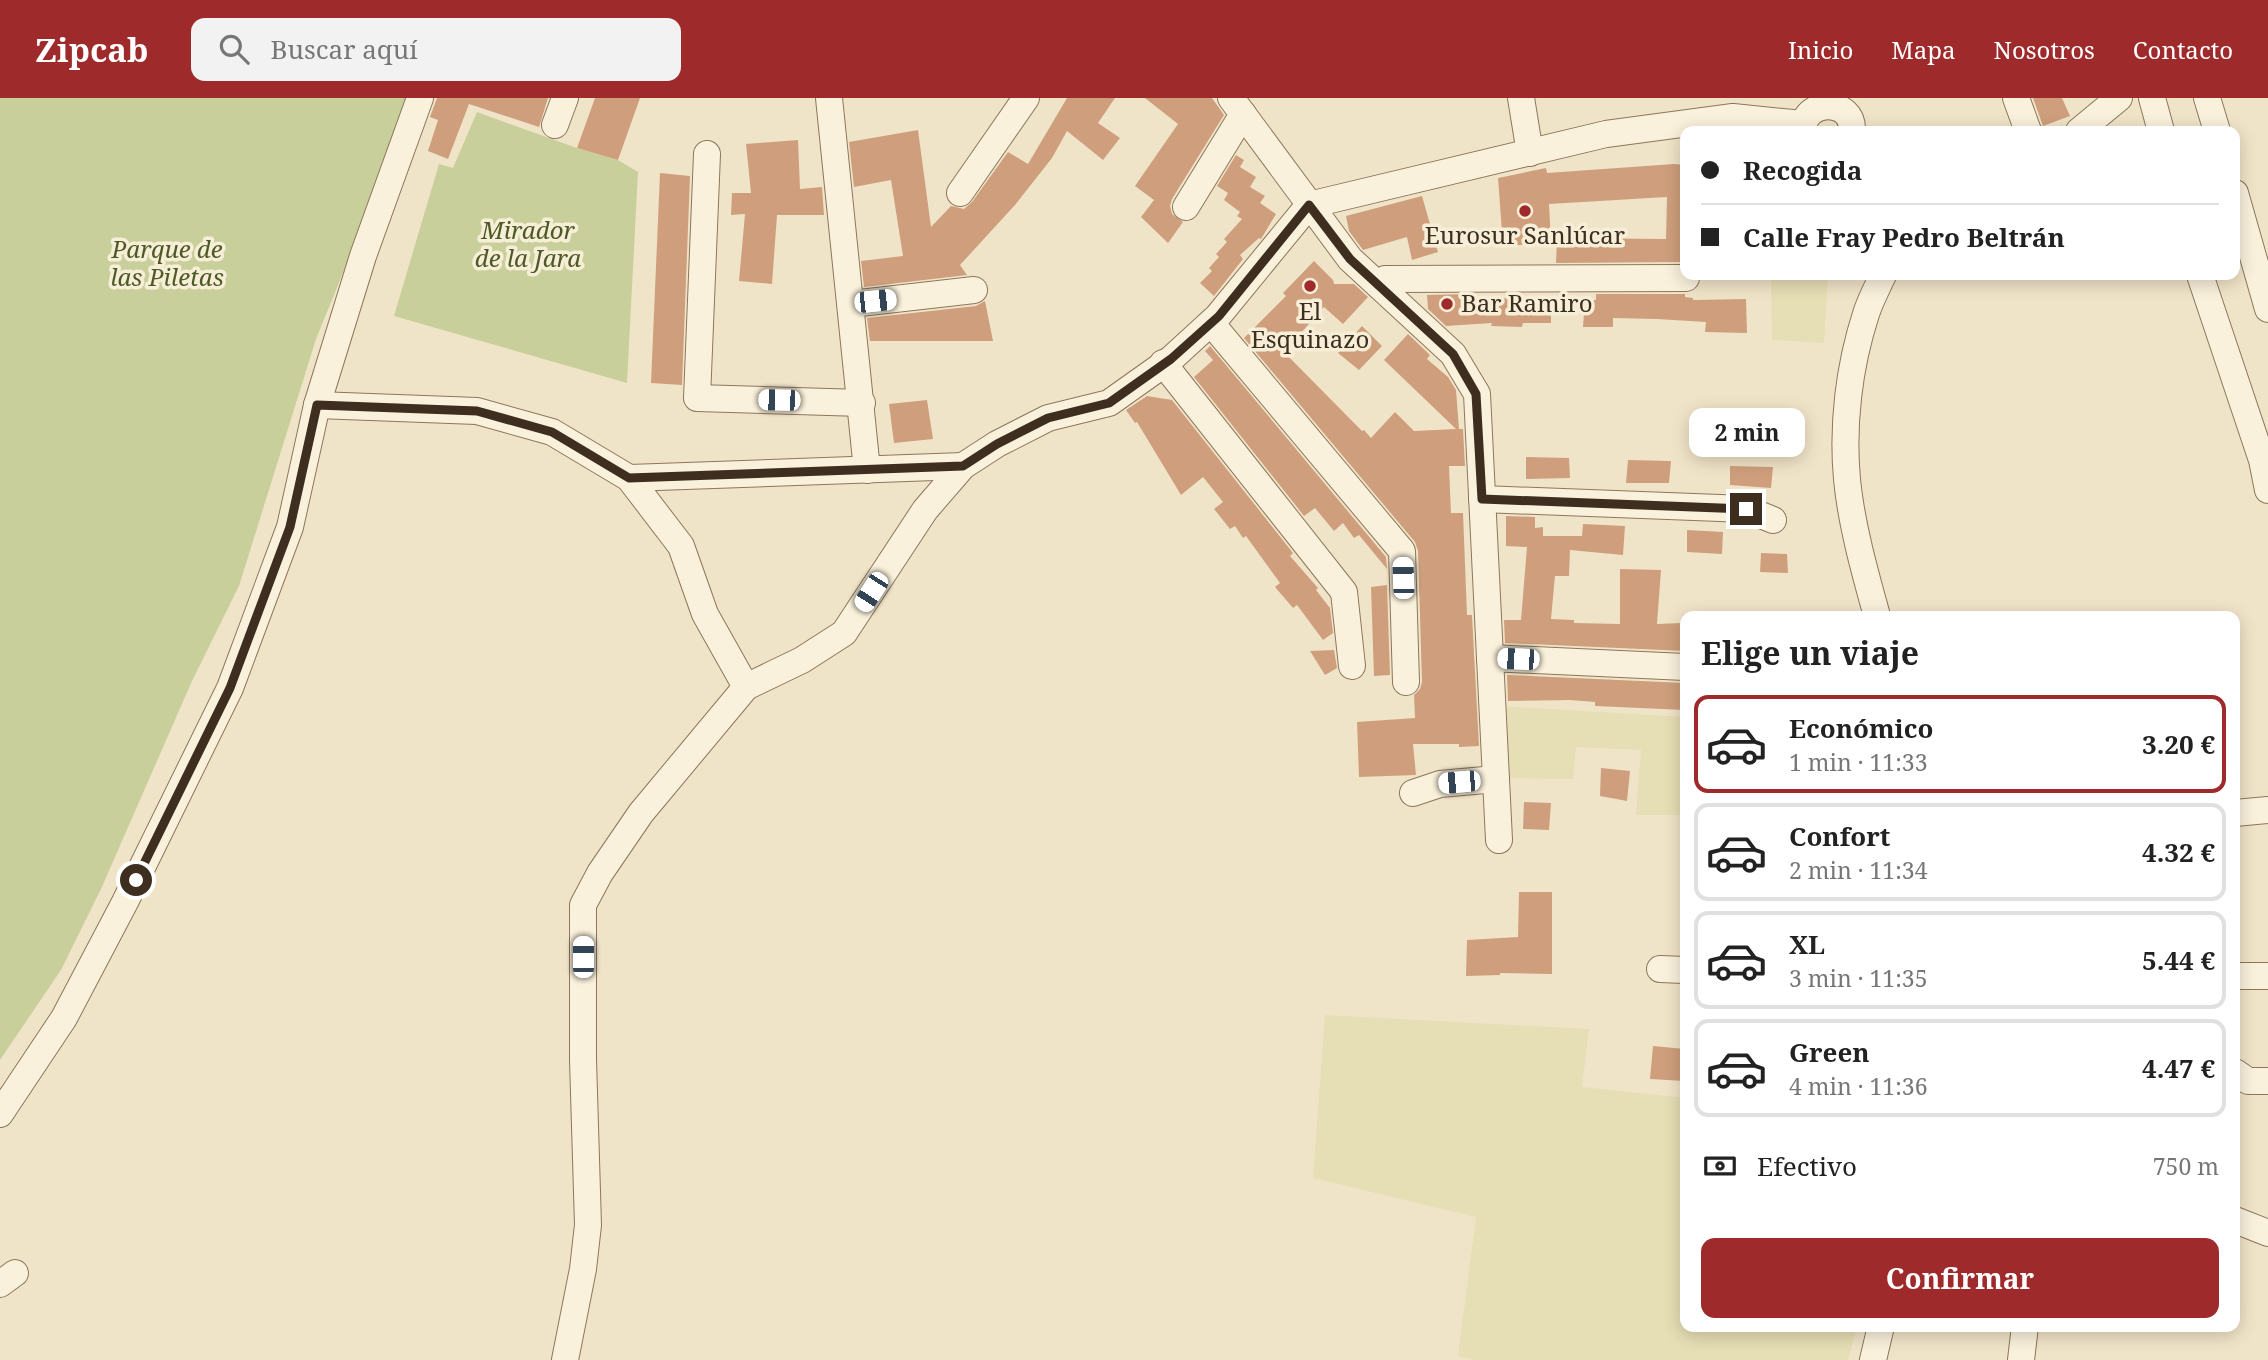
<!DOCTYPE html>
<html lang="es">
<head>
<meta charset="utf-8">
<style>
	:root { --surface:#fff; --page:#f2f2f2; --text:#222; --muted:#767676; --line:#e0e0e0; --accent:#9e2a2b }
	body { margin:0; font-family:"Noto Serif",serif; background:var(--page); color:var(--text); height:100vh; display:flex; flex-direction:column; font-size:26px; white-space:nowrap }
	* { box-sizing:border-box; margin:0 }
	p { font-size:23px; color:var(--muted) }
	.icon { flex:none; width:38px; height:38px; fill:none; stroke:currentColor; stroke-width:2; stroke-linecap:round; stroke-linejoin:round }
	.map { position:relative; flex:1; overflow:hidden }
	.sheet { position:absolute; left:1680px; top:513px; width:560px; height:721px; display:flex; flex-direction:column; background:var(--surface); border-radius:14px; box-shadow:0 4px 18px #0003 }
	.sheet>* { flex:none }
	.top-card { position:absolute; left:1680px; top:28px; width:560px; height:154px; border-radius:14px; box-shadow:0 4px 18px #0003; display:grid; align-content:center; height:154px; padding:0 21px; background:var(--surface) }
	.end { position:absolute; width:32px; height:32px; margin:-16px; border:9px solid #3d2e20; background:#fff; box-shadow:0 0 0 4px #fff }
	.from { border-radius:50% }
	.bubble { position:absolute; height:49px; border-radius:14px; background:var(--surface); box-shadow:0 4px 18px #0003; font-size:23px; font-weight:700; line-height:49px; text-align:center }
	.car { position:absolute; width:21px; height:42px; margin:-21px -10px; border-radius:9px; box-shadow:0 0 5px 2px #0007; background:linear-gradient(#fff 24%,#345 0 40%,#fff 0 76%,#345 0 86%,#fff 0) }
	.top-card b { display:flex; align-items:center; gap:24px; height:66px; font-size:26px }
	.top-card b+b { border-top:2px solid var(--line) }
	.top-card i { width:18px; height:18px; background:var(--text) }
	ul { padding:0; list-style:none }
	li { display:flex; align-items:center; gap:21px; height:98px; margin:0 14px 10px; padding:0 7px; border:4px solid var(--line); border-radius:14px }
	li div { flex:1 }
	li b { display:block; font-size:26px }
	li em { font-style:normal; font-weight:700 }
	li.active { border-color:var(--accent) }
	li>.icon { width:63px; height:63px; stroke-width:1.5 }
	h2 { padding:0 21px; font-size:32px; line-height:84px }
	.pay { display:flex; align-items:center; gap:18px; height:77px; padding:0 21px; font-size:26px }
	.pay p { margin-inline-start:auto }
	.action { display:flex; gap:14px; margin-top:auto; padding:14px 21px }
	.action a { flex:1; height:80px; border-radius:14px; background:var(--accent); color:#fff; font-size:28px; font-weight:700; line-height:80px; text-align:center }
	header { display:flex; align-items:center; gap:42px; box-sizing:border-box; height:98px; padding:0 35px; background:var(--accent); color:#fff }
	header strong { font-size:33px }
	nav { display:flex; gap:38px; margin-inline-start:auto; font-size:24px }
	.search { width:490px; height:63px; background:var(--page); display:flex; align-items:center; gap:18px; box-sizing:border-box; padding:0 24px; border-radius:14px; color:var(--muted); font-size:26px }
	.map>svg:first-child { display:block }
	.farmland { fill:#e6deb5 }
	.green { fill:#c9cf9b }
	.building { fill:#cf9f7d }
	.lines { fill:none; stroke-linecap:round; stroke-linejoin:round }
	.minor-casing { stroke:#8d765c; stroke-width:28 }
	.minor { stroke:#faf1dc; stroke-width:26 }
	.route { stroke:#3d2e20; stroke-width:9 }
	.poi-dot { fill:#9e2a2b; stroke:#f7eed8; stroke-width:2.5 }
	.labels { text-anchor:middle; stroke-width:7; stroke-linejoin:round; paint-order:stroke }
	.park-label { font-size:24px; font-style:italic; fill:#4d5a26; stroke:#f7eed8 }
	.poi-label { font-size:24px; fill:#3d2e20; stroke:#f7eed8 }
</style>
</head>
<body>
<header>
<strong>Zipcab</strong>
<div class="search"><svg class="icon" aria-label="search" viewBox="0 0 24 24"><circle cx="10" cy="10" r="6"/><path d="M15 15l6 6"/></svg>Buscar aquí</div>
<nav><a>Inicio</a><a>Mapa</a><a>Nosotros</a><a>Contacto</a></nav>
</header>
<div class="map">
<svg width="2268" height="1262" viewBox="0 0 2268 1262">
	<rect width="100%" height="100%" fill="#f0e4c8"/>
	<!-- farmland -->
	<g class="farmland">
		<polygon points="1771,177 1828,177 1824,245 1772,242"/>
		<polygon points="1498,608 1685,619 1685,717 1636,717 1641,652 1576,649 1573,681 1502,680"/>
		<polygon points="1325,917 1589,931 1582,989 1685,1000 1685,1228 1857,1229 1848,1262 1474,1262 1458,1258 1476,1119 1313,1080"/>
	</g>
	<!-- green -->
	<g class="green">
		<polygon points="0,0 408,0 376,94 316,241 239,488 192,583 101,791 61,872 0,962"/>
		<polygon points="477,14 577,50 618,62 638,74 627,285 394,218 439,66 453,70"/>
	</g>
	<!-- building -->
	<g class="building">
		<polygon points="437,0 548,0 539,29 469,6 448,61 428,53 438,22 430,19"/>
		<polygon points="595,0 640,0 618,62 577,50"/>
		<polygon points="1067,0 1115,0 1098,25 1120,40 1103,62 1067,33 1052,60 1015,107 960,167 967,177 864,189 861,163 903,158 891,82 854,89 849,44 918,32 931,129 951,108 964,111 972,104 1008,54 1028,66"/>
		<polygon points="1145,0 1212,0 1224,17 1172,101 1170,108 1172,116 1183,124 1168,145 1141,119 1154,102 1135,88 1178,26"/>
		<polygon points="2033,0 2062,0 2070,18 2043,28"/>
		<polygon points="798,42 800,91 822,89 824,117 777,117 772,186 739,183 745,116 731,117 732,95 751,95 746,46"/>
		<polygon points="1236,57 1244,62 1240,69 1256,79 1250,89 1265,98 1260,105 1276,116 1261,141 1259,140 1240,157 1243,161 1214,198 1200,185 1212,173 1209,170 1219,159 1216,156 1227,144 1224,141 1242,121 1237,118 1240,114 1224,102 1228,95 1217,88"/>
		<polygon points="1674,66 1685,67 1685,164 1556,165 1557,140 1666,141 1667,99 1549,106 1551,145 1503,148 1498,80 1546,70 1547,75"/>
		<polygon points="660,75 690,78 682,287 651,285"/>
		<polygon points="1422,98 1438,154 1412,162 1407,139 1363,152 1349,133 1346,118"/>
		<polygon points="1314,163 1333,182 1334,186 1354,186 1368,199 1343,226 1324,209 1284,254 1362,333 1364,332 1371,340 1395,314 1414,333 1456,331 1384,262 1408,236 1430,257 1427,261 1448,279 1456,292 1459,331 1463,331 1465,368 1449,368 1451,415 1463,415 1467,517 1472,517 1479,648 1459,649 1459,646 1413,646 1416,677 1359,679 1357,624 1415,620 1414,597 1420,591 1422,584 1418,453 1415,444 1244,240 1286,198 1283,195"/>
		<polygon points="1469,196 1469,199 1551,201 1551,225 1523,225 1522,229 1491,228 1492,225 1446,228 1428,211 1427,197"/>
		<polygon points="1596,196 1685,196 1685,199 1693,200 1693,202 1746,201 1747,235 1705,234 1706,224 1657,221 1613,220 1613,229 1583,229 1585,202 1596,202"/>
		<polygon points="985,203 993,243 870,243 867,220 976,208"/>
		<polygon points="1362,228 1382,248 1359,272 1338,255"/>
		<polygon points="1210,248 1386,459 1387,471 1359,437 1354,440 1343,425 1334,433 1315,410 1304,418 1297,409 1194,279 1213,262 1205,253"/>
		<polygon points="1147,298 1172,302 1293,455 1290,458 1318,490 1316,492 1330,510 1333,535 1323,542 1297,507 1293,510 1275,489 1280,485 1246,438 1243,440 1235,428 1230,431 1214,411 1223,404 1203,379 1181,397 1137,324 1135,325 1126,312"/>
		<polygon points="927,302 933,341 894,345 889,306"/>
		<polygon points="1526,359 1569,360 1570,380 1526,381"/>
		<polygon points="1628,362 1671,363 1669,385 1626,385"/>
		<polygon points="1730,368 1773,369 1771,390 1730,387"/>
		<polygon points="1506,418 1535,419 1535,430 1543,429 1543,438 1582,438 1583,426 1625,428 1623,457 1570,452 1569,478 1555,478 1551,521 1574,522 1574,525 1620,526 1620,471 1661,472 1657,526 1681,525 1680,549 1685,550 1685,553 1505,545 1504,522 1521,522 1527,449 1506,448"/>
		<polygon points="1687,432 1723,434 1722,456 1687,454"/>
		<polygon points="1761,455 1787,456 1788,475 1760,474"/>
		<polygon points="1387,487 1390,577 1374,578 1371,489"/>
		<polygon points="1334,552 1337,570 1325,577 1310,553"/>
		<polygon points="1507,577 1685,585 1685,612 1595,608 1595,604 1570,602 1508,603"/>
		<polygon points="1601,670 1630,673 1627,703 1600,698"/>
		<polygon points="1524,704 1551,705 1549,732 1523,731"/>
		<polygon points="1519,794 1552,794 1552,876 1500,875 1500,877 1466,878 1467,842 1518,839"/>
		<polygon points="1653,948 1685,951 1684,983 1650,981"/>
	</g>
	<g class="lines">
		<!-- minor casing -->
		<g class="minor-casing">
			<g id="minor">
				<polyline points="829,0 867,372"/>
				<polyline points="1231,0 1350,161 1453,256 1477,296 1499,742"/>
				<polyline points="1521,0 1530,55"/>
				<polyline points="2016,0 2028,33"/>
				<polyline points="2152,0 2161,33"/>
				<polyline points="2207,0 2217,33"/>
				<polyline points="555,27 565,0"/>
				<path d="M1803,33C1803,0 1854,0 1852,33"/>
				<polyline points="2079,33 2119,0"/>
				<polyline points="707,56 697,300 862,305"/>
				<polyline points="960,95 1026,0"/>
				<polyline points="2235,95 2268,211"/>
				<polyline points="1186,109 1243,16"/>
				<polyline points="2200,177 2262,362 2268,392"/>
				<polyline points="1379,187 1385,181 1686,180"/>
				<polyline points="851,206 974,192"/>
				<polyline points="1211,225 1402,453 1406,584"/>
				<polyline points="1163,265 1344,494 1352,568"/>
				<polyline points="317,307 477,313 552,334 629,380 681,448 705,516 746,589"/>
				<polyline points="629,380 963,368"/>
				<polyline points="1482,401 1746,411 1773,422"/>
				<path d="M1877,518C1865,475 1851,425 1847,381C1842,327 1849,268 1866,216C1870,203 1877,190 1883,177"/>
				<polyline points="1490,560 1685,569"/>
				<polyline points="1413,695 1440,686 1496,681"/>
				<polyline points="2235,715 2268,712"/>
				<polyline points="1660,871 1685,872"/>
				<polyline points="2235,878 2268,878"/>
				<polyline points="2235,974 2248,983 2268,983"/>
				<polyline points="0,1016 64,920 125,804 230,590 290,429 317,307 363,158 420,0"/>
				<polyline points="2235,1122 2268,1135"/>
				<polyline points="0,1186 15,1175"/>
				<polyline points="565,1262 583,1171 588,1127 583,962 583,807 600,775 641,715 746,589 802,562 844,535 925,412 963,368 997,346 1048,320 1109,305 1171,261 1218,218 1309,107 1606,36 1733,19 1803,26"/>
				<polyline points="1873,1262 1881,1228"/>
				<polyline points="2021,1262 2025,1228"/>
			</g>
		</g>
		<!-- minor -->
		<use href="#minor" class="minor"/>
	</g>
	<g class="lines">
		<!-- route -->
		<polyline class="route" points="136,782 230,590 290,429 317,307 477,313 552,334 629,380 963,368 997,346 1048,320 1109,305 1171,261 1219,218 1309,107 1350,161 1453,256 1476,296 1482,401 1746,411"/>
	</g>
	<!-- markers -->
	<g class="poi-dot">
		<circle cx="1525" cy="113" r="7"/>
		<circle cx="1310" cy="188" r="7"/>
		<circle cx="1447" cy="206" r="7"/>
	</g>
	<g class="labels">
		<!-- park labels -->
		<g class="park-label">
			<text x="528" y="141">Mirador<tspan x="528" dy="28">de la Jara</tspan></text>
			<text x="167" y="160">Parque de<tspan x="167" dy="28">las Piletas</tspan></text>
		</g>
		<!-- poi labels -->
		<g class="poi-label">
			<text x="1525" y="146">Eurosur Sanlúcar</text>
			<text x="1461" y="214" text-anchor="start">Bar Ramiro</text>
			<text x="1310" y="222">El<tspan x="1310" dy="28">Esquinazo</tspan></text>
		</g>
	</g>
</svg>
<i class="end from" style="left:136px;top:782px"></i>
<i class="end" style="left:1746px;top:411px"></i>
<div class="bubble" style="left:1689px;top:310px;width:116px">2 min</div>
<i class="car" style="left:875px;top:203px;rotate:84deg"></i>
<i class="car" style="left:779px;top:302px;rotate:271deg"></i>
<i class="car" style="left:1403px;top:480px;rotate:358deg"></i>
<i class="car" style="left:871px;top:494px;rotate:213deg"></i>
<i class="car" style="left:1518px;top:561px;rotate:272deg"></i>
<i class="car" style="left:1459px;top:684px;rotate:265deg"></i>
<i class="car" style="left:583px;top:859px;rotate:0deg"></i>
<div class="top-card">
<b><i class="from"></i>Recogida</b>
<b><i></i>Calle Fray Pedro Beltrán</b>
</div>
<section class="sheet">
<h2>Elige un viaje</h2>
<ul>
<li class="active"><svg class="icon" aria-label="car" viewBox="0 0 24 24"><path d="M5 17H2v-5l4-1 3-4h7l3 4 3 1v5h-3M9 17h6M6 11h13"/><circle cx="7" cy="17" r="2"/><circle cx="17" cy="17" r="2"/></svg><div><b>Económico</b><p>1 min · 11:33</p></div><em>3.20 €</em></li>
<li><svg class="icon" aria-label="car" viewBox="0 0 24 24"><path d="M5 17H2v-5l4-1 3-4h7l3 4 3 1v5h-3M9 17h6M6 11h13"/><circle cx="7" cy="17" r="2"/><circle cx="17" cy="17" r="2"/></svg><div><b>Confort</b><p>2 min · 11:34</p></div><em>4.32 €</em></li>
<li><svg class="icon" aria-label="car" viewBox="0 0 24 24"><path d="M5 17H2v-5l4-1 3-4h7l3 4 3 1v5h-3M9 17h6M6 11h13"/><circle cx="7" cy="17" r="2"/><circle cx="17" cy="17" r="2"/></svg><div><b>XL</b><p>3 min · 11:35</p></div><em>5.44 €</em></li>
<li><svg class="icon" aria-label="car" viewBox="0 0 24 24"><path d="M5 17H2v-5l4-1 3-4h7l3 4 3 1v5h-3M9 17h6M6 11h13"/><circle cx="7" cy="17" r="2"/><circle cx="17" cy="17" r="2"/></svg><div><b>Green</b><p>4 min · 11:36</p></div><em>4.47 €</em></li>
</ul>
<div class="pay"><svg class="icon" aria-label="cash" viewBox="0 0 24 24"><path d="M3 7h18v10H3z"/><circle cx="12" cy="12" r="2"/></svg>Efectivo<p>750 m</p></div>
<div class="action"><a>Confirmar</a></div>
</section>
</div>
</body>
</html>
